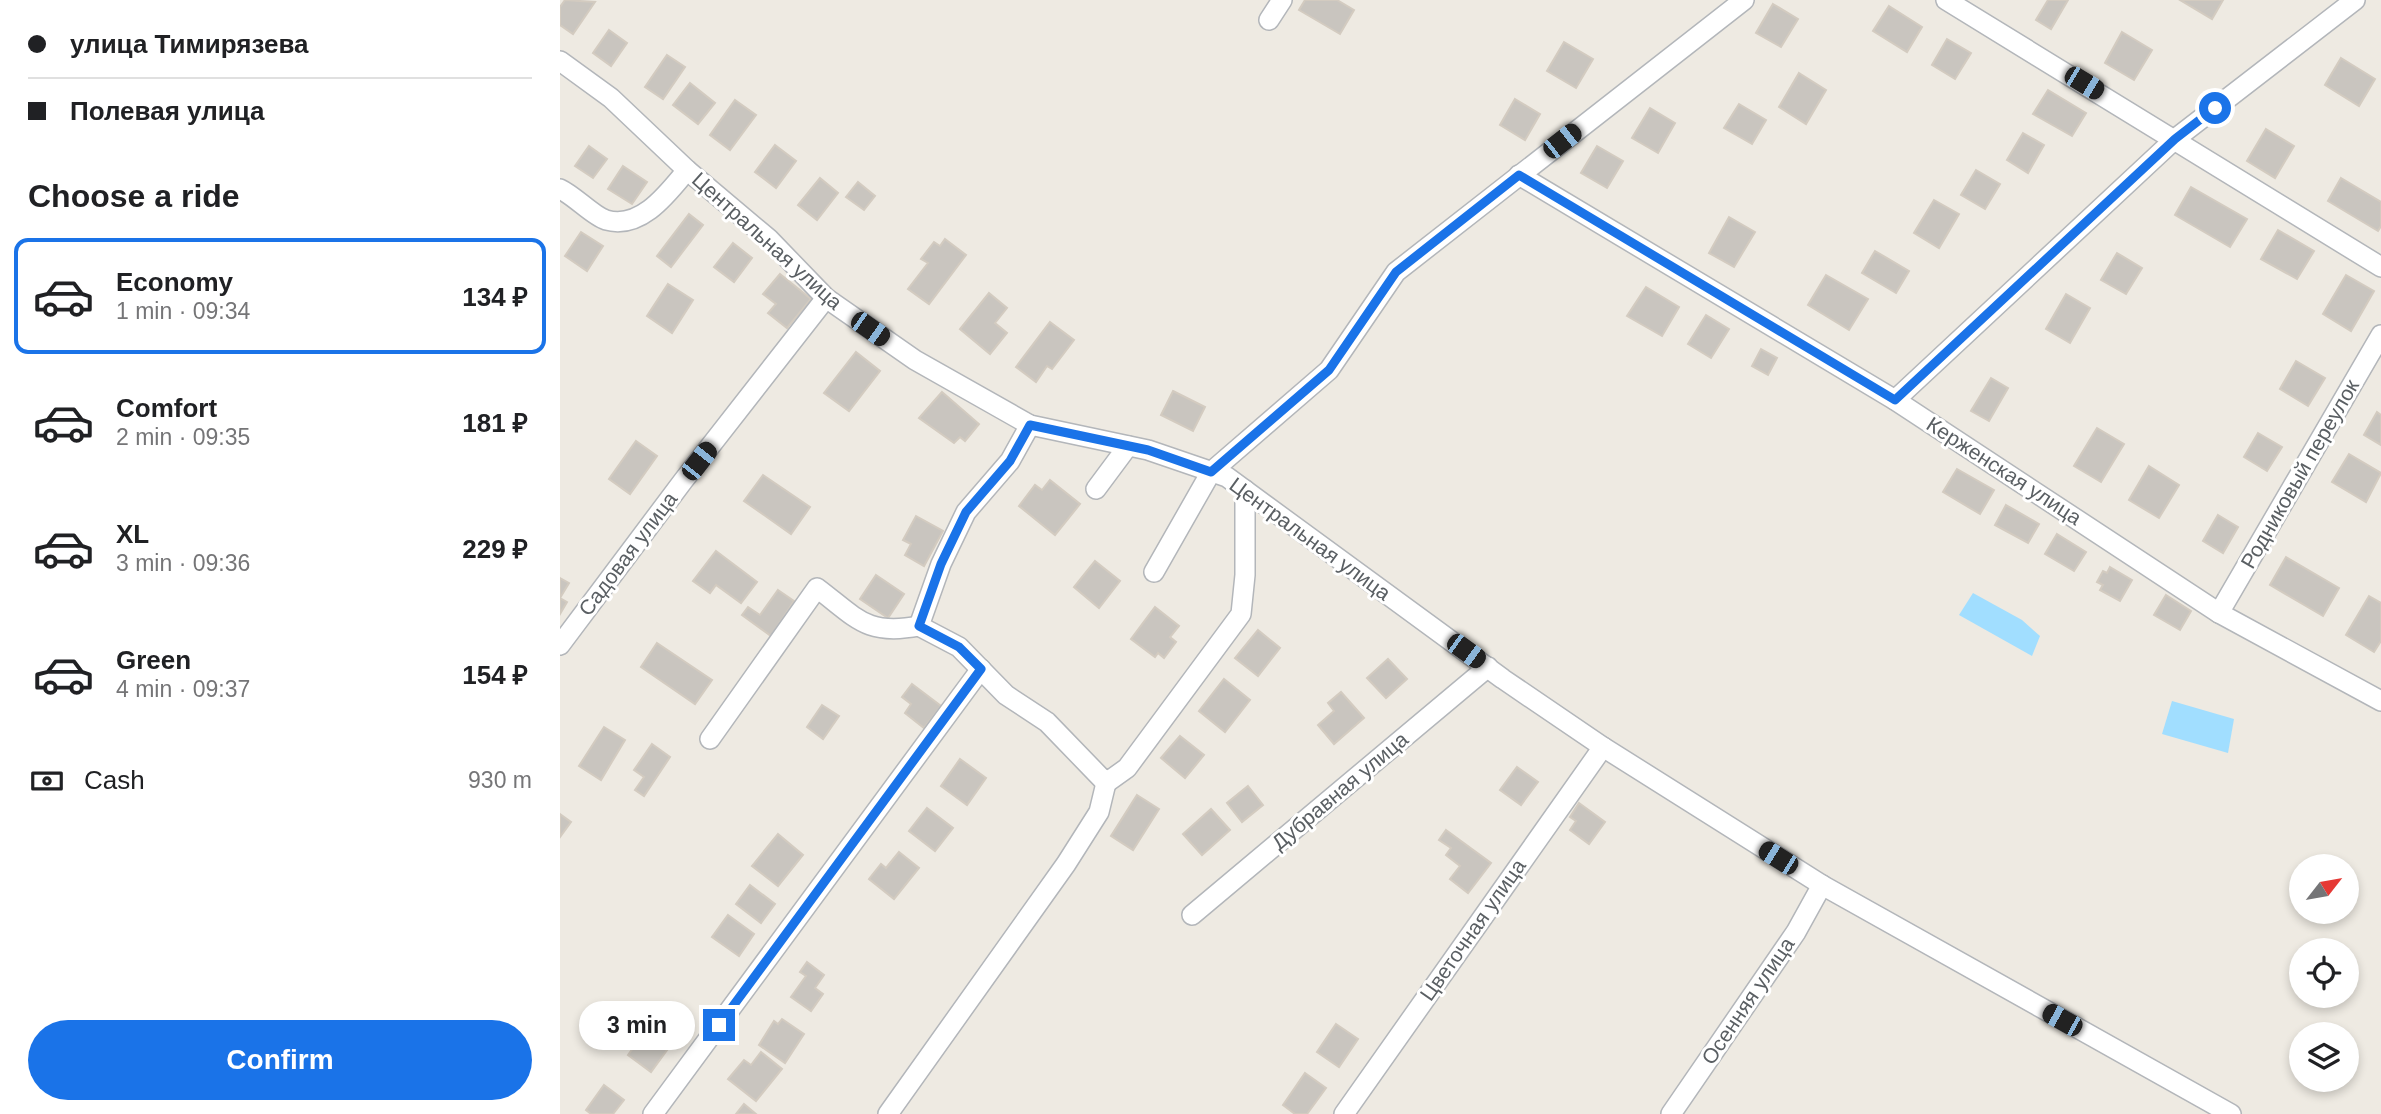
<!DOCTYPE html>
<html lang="en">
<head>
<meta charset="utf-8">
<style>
	:root { --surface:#fff; --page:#f2f2f2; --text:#202124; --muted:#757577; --line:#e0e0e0; --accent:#1a73e8 }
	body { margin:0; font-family:Arial,sans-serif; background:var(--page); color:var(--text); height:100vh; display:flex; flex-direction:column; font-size:26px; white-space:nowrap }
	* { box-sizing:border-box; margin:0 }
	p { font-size:23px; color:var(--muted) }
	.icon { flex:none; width:38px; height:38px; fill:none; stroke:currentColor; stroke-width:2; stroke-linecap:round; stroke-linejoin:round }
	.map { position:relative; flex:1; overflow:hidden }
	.details { display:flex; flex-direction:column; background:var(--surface); width:560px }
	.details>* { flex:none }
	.top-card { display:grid; align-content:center; height:154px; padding:0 28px; background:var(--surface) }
	.needle { width:46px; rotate:59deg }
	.fabs { position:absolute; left:1729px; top:854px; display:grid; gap:14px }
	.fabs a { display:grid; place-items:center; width:70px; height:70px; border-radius:50%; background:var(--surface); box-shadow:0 4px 10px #0003; font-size:35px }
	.end { position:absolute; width:32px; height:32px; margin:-16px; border:9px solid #1a73e8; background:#fff; box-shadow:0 0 0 4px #fff }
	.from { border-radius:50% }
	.bubble { position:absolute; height:49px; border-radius:24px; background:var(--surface); box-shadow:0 4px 10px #0003; font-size:23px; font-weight:600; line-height:49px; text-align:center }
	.car { position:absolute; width:21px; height:42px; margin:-21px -10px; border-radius:9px; box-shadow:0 0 5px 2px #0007; background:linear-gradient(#222 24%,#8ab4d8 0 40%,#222 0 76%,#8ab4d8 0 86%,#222 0) }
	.top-card b { display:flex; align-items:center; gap:24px; height:66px; font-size:26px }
	.top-card b+b { border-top:2px solid var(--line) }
	.top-card i { width:18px; height:18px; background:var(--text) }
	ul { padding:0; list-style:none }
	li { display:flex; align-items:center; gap:21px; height:116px; margin:0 14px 10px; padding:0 14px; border:4px solid transparent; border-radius:14px }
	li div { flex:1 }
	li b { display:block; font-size:26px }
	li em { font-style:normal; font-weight:600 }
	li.selected { border-color:var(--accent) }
	li>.icon { width:63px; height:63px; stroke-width:1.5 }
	h2 { padding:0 28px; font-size:32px; line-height:84px }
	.pay { display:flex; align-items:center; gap:18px; height:77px; padding:0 28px; font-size:26px }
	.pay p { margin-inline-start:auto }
	.button { display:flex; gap:14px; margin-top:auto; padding:14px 28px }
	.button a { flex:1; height:80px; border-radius:42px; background:var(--accent); color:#fff; font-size:28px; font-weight:600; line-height:80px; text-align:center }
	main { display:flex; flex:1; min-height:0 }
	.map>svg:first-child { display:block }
	.water { fill:#a1deff }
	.building { fill:#c9c5bf; stroke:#d3cbc0; stroke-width:2 }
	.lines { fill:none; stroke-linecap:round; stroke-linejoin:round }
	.street-casing { stroke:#b3b6ba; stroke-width:22 }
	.street { stroke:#fff; stroke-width:19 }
	.route { stroke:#1a73e8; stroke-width:9 }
	.labels { text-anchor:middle; stroke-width:6; stroke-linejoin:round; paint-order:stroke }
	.street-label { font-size:21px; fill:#5a5f63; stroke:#fff }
</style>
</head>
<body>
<main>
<section class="details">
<div class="top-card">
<b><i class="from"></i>улица Тимирязева</b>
<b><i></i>Полевая улица</b>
</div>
<h2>Choose a ride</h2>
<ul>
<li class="selected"><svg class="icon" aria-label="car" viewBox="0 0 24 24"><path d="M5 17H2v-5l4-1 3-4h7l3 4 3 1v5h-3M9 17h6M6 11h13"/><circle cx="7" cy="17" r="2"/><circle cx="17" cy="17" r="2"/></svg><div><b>Economy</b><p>1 min · 09:34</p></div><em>134 ₽</em></li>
<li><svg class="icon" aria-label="car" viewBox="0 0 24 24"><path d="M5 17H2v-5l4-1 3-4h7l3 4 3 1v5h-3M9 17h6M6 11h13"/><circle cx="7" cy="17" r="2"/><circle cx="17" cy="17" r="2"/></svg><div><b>Comfort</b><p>2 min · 09:35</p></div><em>181 ₽</em></li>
<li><svg class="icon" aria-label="car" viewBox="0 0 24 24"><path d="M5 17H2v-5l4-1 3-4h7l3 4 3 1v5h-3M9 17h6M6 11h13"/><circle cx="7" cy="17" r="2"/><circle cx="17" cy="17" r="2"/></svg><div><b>XL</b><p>3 min · 09:36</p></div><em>229 ₽</em></li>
<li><svg class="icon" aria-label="car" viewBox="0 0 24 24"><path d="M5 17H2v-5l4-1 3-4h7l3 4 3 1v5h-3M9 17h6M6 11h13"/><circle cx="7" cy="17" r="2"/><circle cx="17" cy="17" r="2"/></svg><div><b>Green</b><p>4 min · 09:37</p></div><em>154 ₽</em></li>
</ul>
<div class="pay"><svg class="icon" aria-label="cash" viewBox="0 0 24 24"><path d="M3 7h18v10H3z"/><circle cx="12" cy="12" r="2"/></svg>Cash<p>930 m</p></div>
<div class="button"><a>Confirm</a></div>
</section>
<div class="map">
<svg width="1821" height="1114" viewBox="0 0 1821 1114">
	<rect width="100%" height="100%" fill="#eeeae2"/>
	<!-- water -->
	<g class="water">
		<polygon points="1413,593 1462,620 1480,636 1472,656 1399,615"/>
		<polygon points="1612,701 1674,719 1668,753 1602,734"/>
	</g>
	<!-- building -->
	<g class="building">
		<polygon points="5,0 35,2 13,34 0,25 0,7"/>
		<polygon points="745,0 777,0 794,10 780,34 739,10"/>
		<polygon points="1488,0 1508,0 1491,29 1476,20"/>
		<polygon points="1620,0 1663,0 1652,19"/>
		<polygon points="1213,4 1238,19 1221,47 1196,33"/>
		<polygon points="1329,6 1362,27 1347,52 1313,31"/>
		<polygon points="49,30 67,43 51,66 33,53"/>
		<polygon points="1562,32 1592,50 1574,80 1545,63"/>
		<polygon points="1387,39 1411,53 1395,79 1372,65"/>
		<polygon points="1004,42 1033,59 1016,88 987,71"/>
		<polygon points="107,55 125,67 103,99 85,87"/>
		<polygon points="1781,58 1815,79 1799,106 1765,85"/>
		<polygon points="1239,73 1266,90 1246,124 1219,107"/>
		<polygon points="130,83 155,103 138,124 113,105"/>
		<polygon points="1488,90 1526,113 1512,136 1473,114"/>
		<polygon points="955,99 980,114 965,140 940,125"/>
		<polygon points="175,100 196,115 170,150 150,135"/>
		<polygon points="1179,104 1206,120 1192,144 1164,128"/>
		<polygon points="1090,108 1115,123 1098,153 1072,138"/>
		<polygon points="1706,129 1734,146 1715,178 1687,161"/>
		<polygon points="1463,133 1484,145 1468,173 1447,160"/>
		<polygon points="215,145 236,161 216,188 195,172"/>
		<polygon points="29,146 47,159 33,178 15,166"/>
		<polygon points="1037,146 1063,161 1047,188 1021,173"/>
		<polygon points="63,166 87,182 72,204 48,189"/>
		<polygon points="1416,170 1440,184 1425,209 1401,195"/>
		<polygon points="260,178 278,193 257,220 238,205"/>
		<polygon points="1781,178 1821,202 1821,226 1818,231 1768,201"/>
		<polygon points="298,182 315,196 304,210 286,197"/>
		<polygon points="1631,187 1687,219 1670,247 1615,215"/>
		<polygon points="1374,200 1399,214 1379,248 1354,233"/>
		<polygon points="129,214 143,225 111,267 97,256"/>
		<polygon points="1169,217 1195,232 1174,267 1149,253"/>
		<polygon points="1718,230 1754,251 1737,279 1701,259"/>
		<polygon points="21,232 43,246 27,271 5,256"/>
		<polygon points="385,239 406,255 369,304 348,289 368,263 361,259 374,242 380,246"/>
		<polygon points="173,243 192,258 174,282 154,267"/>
		<polygon points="1315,251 1349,271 1336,293 1302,273"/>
		<polygon points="1557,253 1582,268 1566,294 1541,280"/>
		<polygon points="220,274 251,299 227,328 208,313 216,304 203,294"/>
		<polygon points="1266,275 1308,299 1289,330 1248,305"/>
		<polygon points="1786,275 1814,291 1791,331 1763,314"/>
		<polygon points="108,284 133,300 112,333 87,316"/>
		<polygon points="1086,287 1119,307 1102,336 1067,316"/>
		<polygon points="429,293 447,308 435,323 447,333 430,354 400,329"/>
		<polygon points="1506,294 1530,308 1510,343 1486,329"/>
		<polygon points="1146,315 1169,329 1151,358 1128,344"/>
		<polygon points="490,322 514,340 492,369 487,366 476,382 456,367"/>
		<polygon points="1201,349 1217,358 1208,375 1192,366"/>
		<polygon points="296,352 320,371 289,411 264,393"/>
		<polygon points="1736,361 1765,378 1748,406 1720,389"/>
		<polygon points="1431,378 1448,388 1429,421 1411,411"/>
		<polygon points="613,391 645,407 633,431 601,415"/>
		<polygon points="382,392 419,424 405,441 400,437 394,443 359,418"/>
		<polygon points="1817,412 1821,415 1821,445 1804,435"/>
		<polygon points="1537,428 1564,444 1541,482 1514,466"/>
		<polygon points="1698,433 1722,447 1707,471 1684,457"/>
		<polygon points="76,441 97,456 70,494 49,479"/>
		<polygon points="1789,454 1821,473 1806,502 1772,482"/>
		<polygon points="1589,466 1619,485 1599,518 1569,500"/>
		<polygon points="1397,469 1434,490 1420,514 1383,492"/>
		<polygon points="203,475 250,507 231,534 184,501"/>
		<polygon points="490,480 520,504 495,535 459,506 475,485 482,490"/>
		<polygon points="1446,505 1479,524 1468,543 1435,525"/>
		<polygon points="1658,515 1678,527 1663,553 1643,541"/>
		<polygon points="356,516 383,531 364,566 345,555 351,544 343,540"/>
		<polygon points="1497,534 1526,552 1514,571 1485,554"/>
		<polygon points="156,551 197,582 181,603 156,585 150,593 133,581"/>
		<polygon points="1726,557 1779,588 1763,616 1710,585"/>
		<polygon points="535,561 560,581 539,608 514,587"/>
		<polygon points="1550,567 1572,580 1560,601 1540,590 1543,585 1537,582 1543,571 1547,573"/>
		<polygon points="316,575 344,594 328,618 300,599"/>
		<polygon points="0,578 9,583 0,598 7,602 0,614"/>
		<polygon points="218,590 234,601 211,636 182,615 188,607 200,615"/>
		<polygon points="1606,595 1631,611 1620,630 1594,615"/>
		<polygon points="1809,596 1821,603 1821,641 1814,652 1786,635"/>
		<polygon points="595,607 619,626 610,637 616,642 604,658 598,653 595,657 571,639"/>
		<polygon points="698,630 720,648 698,676 675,658"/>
		<polygon points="97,643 152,680 135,704 81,667"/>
		<polygon points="828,659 847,679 826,698 807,678"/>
		<polygon points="664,679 690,700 665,732 639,711"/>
		<polygon points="352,684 381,706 364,728 345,713 351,704 342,697"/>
		<polygon points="781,692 804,718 774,744 758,725 774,711 768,703"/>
		<polygon points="262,705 279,716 263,739 247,727"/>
		<polygon points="44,727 65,740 41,780 19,766"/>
		<polygon points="620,736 644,755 625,778 601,758"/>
		<polygon points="92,744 110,757 84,796 75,790 84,777 74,770"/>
		<polygon points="400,759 426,778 407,805 381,786"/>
		<polygon points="957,767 978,782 961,805 940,790"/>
		<polygon points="688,786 703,805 682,822 667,803"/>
		<polygon points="577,795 599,809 573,850 551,836"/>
		<polygon points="1019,803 1045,822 1029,844 1010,830 1016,821 1010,817"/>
		<polygon points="367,808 393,828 375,851 349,831"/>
		<polygon points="651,809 670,830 642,855 623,834"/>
		<polygon points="0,814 11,822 0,837"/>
		<polygon points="886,830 931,863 908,893 890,879 900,866 886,855 891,848 879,840"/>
		<polygon points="218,834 243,855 218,886 192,866"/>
		<polygon points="339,852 359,868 334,899 309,879 321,864 326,868"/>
		<polygon points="190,885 215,904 201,923 176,904"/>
		<polygon points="168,915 194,934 179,956 152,937"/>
		<polygon points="247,962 264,975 255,988 263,994 251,1011 231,997 246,976 240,972"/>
		<polygon points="222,1019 244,1034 225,1063 199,1045 214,1021 218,1024"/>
		<polygon points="776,1024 798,1039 779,1067 757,1052"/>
		<polygon points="87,1029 110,1046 91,1072 68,1055"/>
		<polygon points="201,1052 222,1069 196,1101 168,1079 184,1060 191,1065"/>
		<polygon points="745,1073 766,1088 747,1114 735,1114 723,1105"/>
		<polygon points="44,1085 64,1100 53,1114 31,1114 26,1110"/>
		<polygon points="184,1104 196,1114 176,1114"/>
	</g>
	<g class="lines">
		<!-- street casing -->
		<g class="street-casing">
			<g id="street">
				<polyline points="1386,0 1821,267"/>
				<polyline points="709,20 722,0"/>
				<polyline points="0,61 51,98 127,170 209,239 266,298 355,360 470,425 588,450 667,477 943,679 1043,747 1262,885 1671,1114"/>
				<polyline points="959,175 1335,400 1659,613 1821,701"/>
				<path d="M0,189C15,196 33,216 46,220C81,230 108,193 127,170"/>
				<polyline points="1335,400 1615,139 1795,0"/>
				<polyline points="470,425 450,461 406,512 381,564 359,626 399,647 446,695 487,722 546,783 567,768 681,614 685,575 685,490"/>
				<polyline points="536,489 568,446"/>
				<polyline points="594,572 651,472 769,370 836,272 1184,0"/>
				<polyline points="1659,613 1821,335"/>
				<polyline points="0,645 123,481 266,298"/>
				<path d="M150,739L257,588C297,618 306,636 359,626"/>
				<polyline points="632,915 928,667"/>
				<polyline points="93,1114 421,669"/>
				<polyline points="328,1114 506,864 539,812 546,783"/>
				<polyline points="784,1114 1043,747"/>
				<polyline points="1111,1114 1236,932 1262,885"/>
			</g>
		</g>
		<!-- street -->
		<use href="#street" class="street"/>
	</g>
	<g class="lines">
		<!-- route -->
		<polyline class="route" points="159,1025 421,669 399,647 359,626 381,564 406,512 450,461 470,425 588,450 651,472 769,370 836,272 959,175 1335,400 1615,139 1655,108"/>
	</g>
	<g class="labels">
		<!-- street labels -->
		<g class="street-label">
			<text transform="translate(207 241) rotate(42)" y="7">Центральная улица</text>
			<text transform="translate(1444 471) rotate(33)" y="7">Керженская улица</text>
			<text transform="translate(1740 474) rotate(-60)" y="7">Родниковый переулок</text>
			<text transform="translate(750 539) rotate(36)" y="7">Центральная улица</text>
			<text transform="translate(68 554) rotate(-53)" y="7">Садовая улица</text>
			<text transform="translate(780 791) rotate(-40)" y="7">Дубравная улица</text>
			<text transform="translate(913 930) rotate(-55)" y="7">Цветочная улица</text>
			<text transform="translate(1188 1001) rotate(-56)" y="7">Осенняя улица</text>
		</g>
	</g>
</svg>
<div class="fabs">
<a><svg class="needle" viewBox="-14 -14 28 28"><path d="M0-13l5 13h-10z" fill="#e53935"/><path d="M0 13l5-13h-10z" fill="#757577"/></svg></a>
<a><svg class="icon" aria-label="locate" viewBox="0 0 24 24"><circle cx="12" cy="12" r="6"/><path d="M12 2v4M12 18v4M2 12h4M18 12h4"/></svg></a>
<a><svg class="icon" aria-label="layers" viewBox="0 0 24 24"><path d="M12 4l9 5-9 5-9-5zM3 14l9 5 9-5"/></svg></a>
</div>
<i class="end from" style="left:1655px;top:108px"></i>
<i class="end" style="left:159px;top:1025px"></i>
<div class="bubble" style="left:19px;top:1001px;width:116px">3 min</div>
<i class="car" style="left:1524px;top:83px;rotate:121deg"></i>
<i class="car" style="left:1002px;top:141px;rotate:52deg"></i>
<i class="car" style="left:310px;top:329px;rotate:125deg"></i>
<i class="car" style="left:139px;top:461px;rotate:38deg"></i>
<i class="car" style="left:906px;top:651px;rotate:126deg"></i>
<i class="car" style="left:1218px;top:858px;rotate:302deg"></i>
<i class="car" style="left:1502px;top:1020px;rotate:299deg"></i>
</div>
</main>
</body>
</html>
